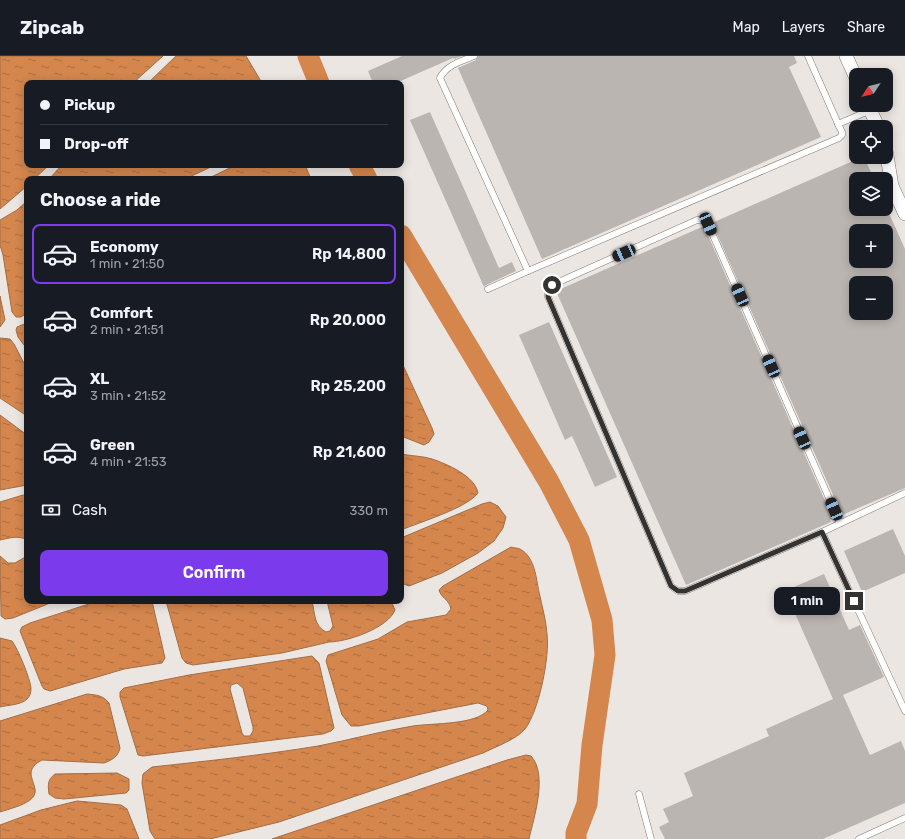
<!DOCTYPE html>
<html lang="en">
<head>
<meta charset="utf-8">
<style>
	:root { --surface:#171b24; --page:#242831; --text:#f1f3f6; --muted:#9ea1a6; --line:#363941; --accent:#7c3aed }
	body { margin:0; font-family:Rubik,sans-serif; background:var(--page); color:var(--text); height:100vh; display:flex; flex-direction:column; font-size:15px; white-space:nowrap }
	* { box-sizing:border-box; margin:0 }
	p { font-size:13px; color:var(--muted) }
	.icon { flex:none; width:22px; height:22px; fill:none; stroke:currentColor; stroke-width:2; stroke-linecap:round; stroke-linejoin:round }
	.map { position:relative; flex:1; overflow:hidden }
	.panel { position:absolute; left:24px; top:120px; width:380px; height:428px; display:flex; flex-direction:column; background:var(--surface); border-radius:8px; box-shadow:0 2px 10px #0003 }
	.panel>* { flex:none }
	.banner { position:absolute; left:24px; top:24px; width:380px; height:88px; border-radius:8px; box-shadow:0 2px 10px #0003; display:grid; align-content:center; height:88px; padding:0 16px; background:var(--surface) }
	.needle { width:26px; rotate:234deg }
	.tools { position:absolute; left:849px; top:12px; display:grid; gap:8px }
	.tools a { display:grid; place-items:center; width:44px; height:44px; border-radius:8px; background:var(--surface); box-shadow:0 2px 10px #0003; font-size:20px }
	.end { position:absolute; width:18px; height:18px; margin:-9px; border:5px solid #353331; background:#fff; box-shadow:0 0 0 2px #fff }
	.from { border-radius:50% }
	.bubble { position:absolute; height:28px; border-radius:8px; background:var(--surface); box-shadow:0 2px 10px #0003; font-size:13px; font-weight:600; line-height:28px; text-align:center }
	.car { position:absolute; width:12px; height:24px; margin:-12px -6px; border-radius:5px; box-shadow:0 0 3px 1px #0007; background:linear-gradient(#222 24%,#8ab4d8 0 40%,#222 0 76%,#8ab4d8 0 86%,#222 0) }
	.banner b { display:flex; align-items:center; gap:14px; height:38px; font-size:15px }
	.banner b+b { border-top:1px solid var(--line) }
	.banner i { width:10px; height:10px; background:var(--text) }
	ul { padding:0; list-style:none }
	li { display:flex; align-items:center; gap:12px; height:60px; margin:0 8px 6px; padding:0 8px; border:2px solid transparent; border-radius:8px }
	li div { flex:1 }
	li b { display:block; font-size:15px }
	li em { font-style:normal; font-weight:600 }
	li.current { border-color:var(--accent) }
	li>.icon { width:36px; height:36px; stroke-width:1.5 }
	h2 { padding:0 16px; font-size:18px; line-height:48px }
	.pay { display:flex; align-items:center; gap:10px; height:44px; padding:0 16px; font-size:15px }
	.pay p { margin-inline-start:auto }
	.action { display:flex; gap:8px; margin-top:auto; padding:8px 16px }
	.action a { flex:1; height:46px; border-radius:8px; background:var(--accent); color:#fff; font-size:16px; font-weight:600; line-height:46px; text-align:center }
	header { display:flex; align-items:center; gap:24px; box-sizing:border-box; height:56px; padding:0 20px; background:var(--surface); border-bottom:1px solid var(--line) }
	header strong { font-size:19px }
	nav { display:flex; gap:22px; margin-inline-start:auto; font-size:14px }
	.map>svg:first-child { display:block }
	.water { fill:url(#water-ripples); stroke:#a46d45; fill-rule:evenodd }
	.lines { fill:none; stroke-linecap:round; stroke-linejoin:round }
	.river { stroke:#d4864d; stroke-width:21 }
	.building { fill:#bbb5b1; fill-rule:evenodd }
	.service-casing { stroke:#827c79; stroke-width:7 }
	.minor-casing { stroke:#827c79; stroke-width:14 }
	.service { stroke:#fff; stroke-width:6 }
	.minor { stroke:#fff; stroke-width:13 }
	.route { stroke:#353331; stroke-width:5 }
</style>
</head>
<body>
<header>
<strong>Zipcab</strong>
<nav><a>Map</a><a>Layers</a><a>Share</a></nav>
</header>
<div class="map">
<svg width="905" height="783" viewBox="0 0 905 783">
	<defs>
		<pattern id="water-ripples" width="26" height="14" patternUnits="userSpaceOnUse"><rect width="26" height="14" fill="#d4864d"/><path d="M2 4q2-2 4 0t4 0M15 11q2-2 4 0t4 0" fill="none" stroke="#ad6e41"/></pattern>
	</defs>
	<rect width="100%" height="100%" fill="#ece6e2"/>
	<!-- water -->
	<g class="water">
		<polygon points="0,0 163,0 133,27 27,27 27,109 49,109 34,123 27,123 27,130 0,153"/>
		<polygon points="176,0 246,0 262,27 148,27"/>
		<polygon points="62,109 215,109 185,123 49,123"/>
		<polygon points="236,109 305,109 311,123 242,123 241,121 238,120 236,123 207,123"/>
		<polygon points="27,145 27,257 21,261 16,261 12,256 3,199 0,189 0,164 17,154"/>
		<polygon points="0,240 5,264 0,271"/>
		<polygon points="27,267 27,293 18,281 16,274 17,271"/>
		<polygon points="0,282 10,283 14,288 27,313 27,360 0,342"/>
		<polygon points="401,305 432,372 434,378 429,386 424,389 401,380"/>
		<polygon points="0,359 27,379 27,429 0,434"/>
		<path d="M401,398C411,400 423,400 432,403C447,408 475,420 478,437C467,452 420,466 401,474Z"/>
		<path d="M23,439L27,440V484C18,479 10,482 0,484V446Z"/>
		<polygon points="490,446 498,450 506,461 503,472 494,485 478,497 442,517 409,530 401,527 401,482 482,448"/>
		<path d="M511,491C514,492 518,492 520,493C535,501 536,522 539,536C542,550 546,564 547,578C550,600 539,655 525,673C517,683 495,691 483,697L279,766L210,783H155L150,775L142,727L143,718L152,711C208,705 263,699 318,690C350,684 381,675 413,670C433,667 476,669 488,654L487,650L478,647L359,670H351L342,659L326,605L328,599L378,583L407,566L446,559L451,553C449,543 441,542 439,534L443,530Z"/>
		<polygon points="0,500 8,507 15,507 27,500 27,545 55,545 13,562 5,563 1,560"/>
		<polygon points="98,545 152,545 165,602 162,607 124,613 50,635 44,633 42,630 20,575 22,571 30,567"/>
		<path d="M166,545H312C315,558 314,570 326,576L330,575L333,570L327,545H391L395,554C388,572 347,586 329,586L282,597L193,609L186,607L182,602Z"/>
		<path d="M0,582L12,585C18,593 30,622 31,632C31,637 30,640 27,643C21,649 8,649 0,651Z"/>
		<path d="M312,600L319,607L334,672L331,675L323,678L143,700L138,699L120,641V636L124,632L189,619ZM237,627L243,632L253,671V675L250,680H244L242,677L230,633L231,629Z"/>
		<path d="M87,638C96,639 103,639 109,647L120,692C118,701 112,704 104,707L42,704C39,706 36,707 34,710C24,721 44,734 30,744C22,750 9,753 0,756V665Z"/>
		<path d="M526,699L531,700C548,719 534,761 529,783H272L507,704Z"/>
		<path d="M117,717L129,723V734L126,737L64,743L55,742L49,738C48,729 47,724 55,718Z"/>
		<polygon points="77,745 121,749 127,753 139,783 0,783 0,769 41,754"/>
	</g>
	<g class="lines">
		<!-- river -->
		<g class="river">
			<polyline points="308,0 319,27"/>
			<polyline points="359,109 367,123"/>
			<polyline points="401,179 549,426 579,484 602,564 605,599 592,689 587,748 576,777 576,783"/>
		</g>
	</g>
	<!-- building -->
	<g class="building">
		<polygon points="402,0 462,0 454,3 453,2 396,27 373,27 368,15"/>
		<polygon points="478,0 794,0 797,7 789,11 821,81 542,203 458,12 476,4"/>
		<polygon points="430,56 499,212 512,206 516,215 486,229 484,231 410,64"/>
		<path d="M862,101H864L874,123H856V153H887L905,193V432L842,459L712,167ZM856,175H886V205H856ZM856,227H886V257H856Z"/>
		<polygon points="704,170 833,463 830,464 831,466 686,529 556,235"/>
		<polygon points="549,266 617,421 595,431 572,380 565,384 519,279"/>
		<polygon points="893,473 905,500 905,517 862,536 844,495"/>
		<polygon points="824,518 849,574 860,569 884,621 843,639 870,699 901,685 905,695 905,747 823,783 665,783 659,771 669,766 663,753 693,740 684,717 769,680 766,673 833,643 785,535"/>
	</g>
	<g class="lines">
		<!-- service casing -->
		<g class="service-casing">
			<g id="service">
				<path d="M474,0C462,5 446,9 440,22L528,215"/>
				<polyline points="808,0 839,70"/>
				<polyline points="488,233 528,215 839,82 842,79 842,76 838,68 871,54"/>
				<polyline points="840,467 708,168 704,164 697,164 552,229 548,234 548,241 671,530 678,535 685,535 822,476 905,437"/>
				<polyline points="822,476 905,655"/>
				<polyline points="639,738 651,783"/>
				<polyline points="859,783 905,762"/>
			</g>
		</g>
		<!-- minor casing -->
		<g class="minor-casing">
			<g id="minor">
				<polyline points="846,0 856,22"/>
				<polyline points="868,49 878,71"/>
				<polyline points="886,94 892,130 905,158"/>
			</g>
		</g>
		<!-- service -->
		<use href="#service" class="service"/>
		<!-- minor -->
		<use href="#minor" class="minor"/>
	</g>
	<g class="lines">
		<!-- route -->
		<polyline class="route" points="552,229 548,234 548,241 671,530 678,535 685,535 822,476 854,545"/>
	</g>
</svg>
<div class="tools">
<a><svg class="needle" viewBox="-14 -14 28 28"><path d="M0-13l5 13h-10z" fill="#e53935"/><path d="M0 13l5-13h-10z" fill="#9ea1a6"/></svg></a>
<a><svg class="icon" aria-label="locate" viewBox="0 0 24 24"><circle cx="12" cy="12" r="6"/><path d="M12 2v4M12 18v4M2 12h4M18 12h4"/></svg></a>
<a><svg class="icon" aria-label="layers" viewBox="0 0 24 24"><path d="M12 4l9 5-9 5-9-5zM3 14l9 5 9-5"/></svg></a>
<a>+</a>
<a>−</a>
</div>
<i class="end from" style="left:552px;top:229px"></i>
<i class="end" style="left:854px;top:545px"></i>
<div class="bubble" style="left:774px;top:531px;width:66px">1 min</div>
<i class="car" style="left:708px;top:168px;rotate:156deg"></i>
<i class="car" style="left:624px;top:197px;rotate:246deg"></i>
<i class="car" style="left:740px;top:239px;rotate:336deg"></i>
<i class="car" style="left:771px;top:310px;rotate:336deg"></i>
<i class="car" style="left:802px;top:382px;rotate:336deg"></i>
<i class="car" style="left:834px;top:453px;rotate:336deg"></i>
<div class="banner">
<b><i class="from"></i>Pickup</b>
<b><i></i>Drop-off</b>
</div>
<section class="panel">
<h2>Choose a ride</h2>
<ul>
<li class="current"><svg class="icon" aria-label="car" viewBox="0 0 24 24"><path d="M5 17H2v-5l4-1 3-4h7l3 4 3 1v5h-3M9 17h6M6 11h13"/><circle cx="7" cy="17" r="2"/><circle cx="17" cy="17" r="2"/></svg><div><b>Economy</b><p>1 min · 21:50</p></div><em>Rp 14,800</em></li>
<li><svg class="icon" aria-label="car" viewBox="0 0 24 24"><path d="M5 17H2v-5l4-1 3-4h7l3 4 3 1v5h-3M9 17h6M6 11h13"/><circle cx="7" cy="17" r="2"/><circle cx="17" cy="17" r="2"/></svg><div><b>Comfort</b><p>2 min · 21:51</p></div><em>Rp 20,000</em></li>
<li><svg class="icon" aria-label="car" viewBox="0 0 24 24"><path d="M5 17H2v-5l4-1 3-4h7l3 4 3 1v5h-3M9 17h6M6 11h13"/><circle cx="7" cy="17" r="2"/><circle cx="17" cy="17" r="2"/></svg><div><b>XL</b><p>3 min · 21:52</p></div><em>Rp 25,200</em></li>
<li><svg class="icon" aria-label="car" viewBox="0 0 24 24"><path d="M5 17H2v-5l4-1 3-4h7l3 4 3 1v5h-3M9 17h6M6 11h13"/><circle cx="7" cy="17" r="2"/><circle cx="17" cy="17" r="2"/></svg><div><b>Green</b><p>4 min · 21:53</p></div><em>Rp 21,600</em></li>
</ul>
<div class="pay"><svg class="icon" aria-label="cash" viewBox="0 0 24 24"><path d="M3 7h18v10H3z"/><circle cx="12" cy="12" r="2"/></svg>Cash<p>330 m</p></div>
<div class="action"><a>Confirm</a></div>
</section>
</div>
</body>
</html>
